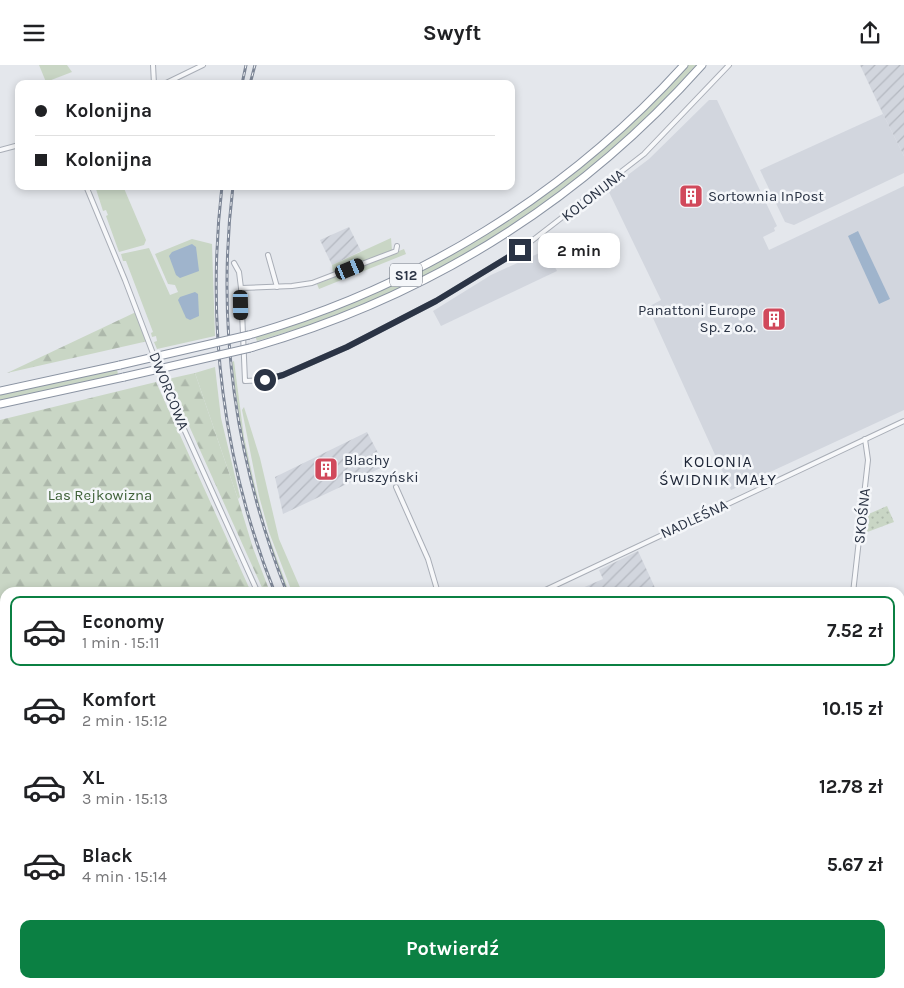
<!DOCTYPE html>
<html lang="pl">
<head>
<meta charset="utf-8">
<style>
	:root { --surface:#fff; --page:#f2f2f2; --text:#202124; --muted:#757577; --line:#e0e0e0; --accent:#0b8043 }
	body { margin:0; font-family:Karla,sans-serif; background:var(--page); color:var(--text); height:100vh; display:flex; flex-direction:column; font-size:19px; white-space:nowrap }
	* { box-sizing:border-box; margin:0 }
	p { font-size:16px; color:var(--muted) }
	.icon { flex:none; width:28px; height:28px; fill:none; stroke:currentColor; stroke-width:2; stroke-linecap:round; stroke-linejoin:round }
	.map { position:relative; flex:1; overflow:hidden }
	.panel { position:absolute; left:0px; top:522px; width:905px; height:401px; display:flex; flex-direction:column; background:var(--surface); border-radius:15px 15px 0 0; box-shadow:0 2px 8px #0003 }
	.panel>* { flex:none }
	.hud { position:absolute; left:15px; top:15px; width:500px; height:110px; border-radius:10px; box-shadow:0 2px 8px #0003; display:grid; align-content:center; height:110px; padding:0 20px; background:var(--surface) }
	.end { position:absolute; width:22px; height:22px; margin:-11px; border:6px solid #2b3445; background:#fff; box-shadow:0 0 0 2px #fff }
	.from { border-radius:50% }
	.bubble { position:absolute; height:35px; border-radius:10px; background:var(--surface); box-shadow:0 2px 8px #0003; font-size:16px; font-weight:700; line-height:35px; text-align:center }
	.car { position:absolute; width:15px; height:30px; margin:-15px -8px; border-radius:6px; box-shadow:0 0 4px 1px #0007; background:linear-gradient(#222 24%,#8ab4d8 0 40%,#222 0 76%,#8ab4d8 0 86%,#222 0) }
	.hud b { display:flex; align-items:center; gap:18px; height:48px; font-size:19px }
	.hud b+b { border-top:1px solid var(--line) }
	.hud i { width:12px; height:12px; background:var(--text) }
	ul { padding:9px 0 0; list-style:none }
	li { display:flex; align-items:center; gap:15px; height:70px; margin:0 10px 8px; padding:0 10px; border:2px solid transparent; border-radius:10px }
	li div { flex:1 }
	li b { display:block; font-size:19px }
	li em { font-style:normal; font-weight:700 }
	li.active { border-color:var(--accent) }
	li>.icon { width:45px; height:45px; stroke-width:1.5 }
	.action { display:flex; gap:10px; margin-top:auto; padding:10px 20px }
	.action a { flex:1; height:58px; border-radius:10px; background:var(--accent); color:#fff; font-size:20px; font-weight:700; line-height:58px; text-align:center }
	header { display:flex; justify-content:space-between; align-items:center; height:65px; padding:0 20px; background:var(--surface); font-size:22px; font-weight:700 }
	.map>svg:first-child { display:block }
	.built { fill:#d2d6de }
	.industrial { fill:url(#industrial-furrows) }
	.grass { fill:#c9d6c5 }
	.forest { fill:url(#forest-firs) }
	.garden { fill:url(#garden-dots) }
	.water { fill:#9fb4cc }
	.lines { fill:none; stroke-linecap:round; stroke-linejoin:round }
	.street-casing { stroke:#a9aeb7; stroke-width:6 }
	.secondary-casing { stroke:#a9aeb7; stroke-width:8 }
	.highway-casing { stroke:#8b94a3; stroke-width:9 }
	.street { stroke:#f7f8fa; stroke-width:4 }
	.secondary { stroke:#fff; stroke-width:5.5 }
	.highway { stroke:#fff; stroke-width:7 }
	.rail-casing { stroke:#7d8696; stroke-width:3 }
	.rail { stroke:#f4f6f9; stroke-width:1; stroke-dasharray:4; stroke-linecap:butt }
	.highway-bridge-casing { stroke:#8b94a3; stroke-width:9; stroke-linecap:butt }
	.highway-bridge { stroke:#fff; stroke-width:7 }
	.route { stroke:#2b3445; stroke-width:6 }
	.labels { text-anchor:middle; stroke-width:5; stroke-linejoin:round; paint-order:stroke }
	.shield { fill:#f4f6f9; stroke:#676e7b; stroke-width:1 }
	.shield-label { font-size:14px; font-weight:bold; fill:#2b3445 }
	.street-label { font-size:15px; fill:#2b3445; stroke:#f4f6f9 }
	.poi-label { font-size:15px; fill:#2b3445; stroke:#f4f6f9; text-anchor:start }
	.park-label { font-size:15px; fill:#3f6138; stroke:#f4f6f9 }
	.neighbourhood-label { font-size:16px; letter-spacing:1px; fill:#1d2536; stroke:#f4f6f9 }
</style>
</head>
<body>
<header><svg class="icon" aria-label="menu" viewBox="0 0 24 24"><path d="M4 6h16M4 12h16M4 18h16"/></svg>Swyft<svg class="icon" aria-label="share" viewBox="0 0 24 24"><path d="M12 15V3M7 8l5-5 5 5M5 13v7h14v-7"/></svg></header>
<div class="map">
<svg width="904" height="923" viewBox="0 0 904 923">
	<defs>
		<pattern id="industrial-furrows" width="10" height="10" patternUnits="userSpaceOnUse" patternTransform="scale(1.25)"><rect width="10" height="10" fill="#d2d6de"/><path d="M-1 1l2-2M0 10L10 0M9 11l2-2" fill="none" stroke="#b4b8c0"/></pattern>
		<pattern id="forest-firs" width="22" height="20" patternUnits="userSpaceOnUse" patternTransform="scale(1.25)"><rect width="22" height="20" fill="#c9d6c5"/><path d="M5 1l3.5 6h-7zM16 11l3.5 6h-7z" fill="#adb8ab"/></pattern>
		<pattern id="garden-dots" width="8" height="8" patternUnits="userSpaceOnUse" patternTransform="scale(1.25)"><rect width="8" height="8" fill="#c9d6c5"/><path d="M2 2h.1M6 6h.1" fill="none" stroke="#adb8ab" stroke-width="1.8" stroke-linecap="round"/></pattern>
	</defs>
	<rect width="100%" height="100%" fill="#e4e7ec"/>
	<!-- built -->
	<g class="built">
		<polygon points="709,35 717,35 777,161 774,163 775,166 763,172 769,185 904,121 904,345 731,425 648,242 661,235 608,125 649,94"/>
		<polygon points="883,49 904,91 904,108 794,160 785,157 760,105"/>
		<polygon points="546,185 557,206 441,261 433,246 491,210"/>
	</g>
	<!-- industrial -->
	<g class="industrial">
		<polygon points="860,0 904,0 904,91 883,49"/>
		<polygon points="349,162 361,186 332,200 320,175"/>
		<polygon points="367,367 385,401 283,449 275,412"/>
		<polygon points="638,486 657,527 573,527 603,514 599,505"/>
	</g>
	<!-- grass -->
	<g class="grass">
		<polygon points="39,0 67,0 72,7 46,17"/>
		<path d="M687,0H698C657,43 616,87 568,122C513,163 452,201 389,230C346,249 302,263 257,276L255,271C355,239 453,198 537,134C555,121 571,104 588,89C621,59 654,30 687,0Z"/>
		<polygon points="95,121 123,121 146,175 144,180 119,187 106,151 108,150 106,145 103,146"/>
		<polygon points="391,173 392,185 341,205 337,201 333,208 332,200"/>
		<polygon points="192,174 212,179 215,271 157,284 154,277 157,276 156,271 152,272 151,268 153,267 126,196 123,196 121,189 149,183 170,230 178,227 175,220 168,219 155,189"/>
		<polygon points="404,184 406,189 319,224 317,219"/>
		<path d="M234,296L244,372L253,413L265,461L289,527C283,520 280,506 276,496C252,432 239,365 232,297Z"/>
		<polygon points="215,302 221,353 240,432 238,434 195,308"/>
		<polygon points="117,304 118,310 0,337 0,329"/>
		<polygon points="244,342 260,393 279,474 302,527 292,527 269,467 259,431 242,345"/>
	</g>
	<!-- forest -->
	<g class="forest">
		<polygon points="136,247 148,276 7,308"/>
		<polygon points="195,308 238,434 253,483 270,527 264,527 168,314"/>
		<polygon points="156,317 251,527 5,528 5,919 412,919 408,922 409,923 0,923 0,355"/>
	</g>
	<!-- garden -->
	<g class="garden">
		<polygon points="887,441 894,457 862,469 864,451"/>
		<polygon points="900,617 904,627 904,715 900,717"/>
		<polygon points="647,919 829,919 831,923 644,923 643,920"/>
	</g>
	<!-- water -->
	<g class="water">
		<polygon points="858,166 890,234 879,239 848,171"/>
		<polygon points="192,179 196,182 199,206 180,213 176,210 169,191 172,187"/>
		<polygon points="195,227 198,229 199,251 190,255 186,253 178,235 180,232"/>
	</g>
	<g class="lines">
		<!-- street casing -->
		<g class="street-casing">
			<g id="street">
				<polyline points="153,0 154,19"/>
				<polyline points="164,19 203,0"/>
				<polyline points="0,85 19,80"/>
				<polyline points="86,121 125,215 170,333 258,528"/>
				<polyline points="397,181 396,186 312,218 292,221 241,223 245,316 265,315 283,310 347,282 436,236 520,185 644,89 729,0"/>
				<polyline points="268,190 277,222"/>
				<polyline points="234,198 239,207 241,223"/>
				<polyline points="396,422 428,494 438,528"/>
				<polyline points="539,528 904,356"/>
				<polyline points="853,528 868,395 865,374"/>
				<polyline points="419,919 422,923"/>
			</g>
		</g>
		<!-- secondary casing -->
		<g class="secondary-casing">
			<g id="secondary">
				<polyline points="900,725 904,724"/>
				<polyline points="485,919 485,923"/>
				<polyline points="508,923 508,919"/>
			</g>
		</g>
		<!-- highway casing -->
		<g class="highway-casing">
			<g id="highway">
				<path d="M249,270C415,223 568,129 684,0"/>
				<path d="M250,283C428,232 579,138 702,0"/>
				<polyline points="0,326 120,300"/>
				<polyline points="0,339 124,312"/>
			</g>
		</g>
		<!-- street -->
		<use href="#street" class="street"/>
		<!-- secondary -->
		<use href="#secondary" class="secondary"/>
		<!-- highway -->
		<use href="#highway" class="highway"/>
		<!-- rail casing -->
		<g class="rail-casing">
			<g id="rail">
				<polyline points="242,19 246,0"/>
				<polyline points="250,19 255,0"/>
				<path d="M222,121C206,259 223,399 275,528"/>
				<path d="M233,121C216,260 236,398 287,528"/>
				<polyline points="451,919 454,923"/>
			</g>
		</g>
		<!-- rail -->
		<use href="#rail" class="rail"/>
		<!-- highway-bridge casing -->
		<g class="highway-bridge-casing">
			<g id="highway-bridge">
				<polyline points="120,300 249,270"/>
				<polyline points="124,312 250,283"/>
			</g>
		</g>
		<!-- highway-bridge -->
		<use href="#highway-bridge" class="highway-bridge"/>
	</g>
	<g class="lines">
		<!-- route -->
		<polyline class="route" points="265,315 283,310 347,282 436,236 520,185"/>
	</g>
	<!-- icons -->
	<defs>
		<g id="building-square" transform="scale(1.25)"><rect x="-9" y="-9" width="18" height="18" rx="4" fill="#d1495b" stroke="#f4f6f9"/><path d="M-4-6H4V6H1V3H-1V6H-4ZM-2.5-4.3h1.7v1.8h-1.7ZM.8-4.3h1.7v1.8H.8ZM-2.5-1h1.7V.8h-1.7ZM.8-1h1.7V.8H.8Z" fill="#fff"/></g>
	</defs>
	<g fill-rule="evenodd">
		<use href="#building-square" x="691" y="131"/>
		<use href="#building-square" x="774" y="254"/>
		<use href="#building-square" x="326" y="404"/>
	</g>
	<g class="labels">
		<!-- shield labels -->
		<rect class="shield" x="390" y="198.5" width="32" height="23" rx="4"/>
		<g class="shield-label">
			<text x="406" y="215">S12</text>
		</g>
		<!-- street labels -->
		<g class="street-label">
			<text transform="translate(593 130) rotate(-38)" y="5">KOLONIJNA</text>
			<text transform="translate(169 326) rotate(68)" y="5">DWORCOWA</text>
			<text transform="translate(862 451) rotate(-84)" y="5">SKOŚNA</text>
			<text transform="translate(694 454) rotate(-25)" y="5">NADLEŚNA</text>
		</g>
		<!-- poi labels -->
		<g class="poi-label">
			<text x="708" y="136">Sortownia InPost</text>
			<text x="756" y="250" text-anchor="end">Panattoni Europe<tspan x="756" dy="17">Sp. z o.o.</tspan></text>
			<text x="344" y="400">Blachy<tspan x="344" dy="17">Pruszyński</tspan></text>
		</g>
		<!-- park labels -->
		<g class="park-label">
			<text x="100" y="435">Las Rejkowizna</text>
		</g>
		<!-- neighbourhood labels -->
		<g class="neighbourhood-label">
			<text x="718" y="402">KOLONIA<tspan x="718" dy="18">ŚWIDNIK MAŁY</tspan></text>
		</g>
	</g>
</svg>
<i class="end from" style="left:265px;top:315px"></i>
<i class="end" style="left:520px;top:185px"></i>
<div class="bubble" style="left:538px;top:168px;width:82px">2 min</div>
<i class="car" style="left:350px;top:204px;rotate:68deg"></i>
<i class="car" style="left:241px;top:240px;rotate:179deg"></i>
<div class="hud">
<b><i class="from"></i>Kolonijna</b>
<b><i></i>Kolonijna</b>
</div>
<section class="panel">
<ul>
<li class="active"><svg class="icon" aria-label="car" viewBox="0 0 24 24"><path d="M5 17H2v-5l4-1 3-4h7l3 4 3 1v5h-3M9 17h6M6 11h13"/><circle cx="7" cy="17" r="2"/><circle cx="17" cy="17" r="2"/></svg><div><b>Economy</b><p>1 min · 15:11</p></div><em>7.52 zł</em></li>
<li><svg class="icon" aria-label="car" viewBox="0 0 24 24"><path d="M5 17H2v-5l4-1 3-4h7l3 4 3 1v5h-3M9 17h6M6 11h13"/><circle cx="7" cy="17" r="2"/><circle cx="17" cy="17" r="2"/></svg><div><b>Komfort</b><p>2 min · 15:12</p></div><em>10.15 zł</em></li>
<li><svg class="icon" aria-label="car" viewBox="0 0 24 24"><path d="M5 17H2v-5l4-1 3-4h7l3 4 3 1v5h-3M9 17h6M6 11h13"/><circle cx="7" cy="17" r="2"/><circle cx="17" cy="17" r="2"/></svg><div><b>XL</b><p>3 min · 15:13</p></div><em>12.78 zł</em></li>
<li><svg class="icon" aria-label="car" viewBox="0 0 24 24"><path d="M5 17H2v-5l4-1 3-4h7l3 4 3 1v5h-3M9 17h6M6 11h13"/><circle cx="7" cy="17" r="2"/><circle cx="17" cy="17" r="2"/></svg><div><b>Black</b><p>4 min · 15:14</p></div><em>5.67 zł</em></li>
</ul>
<div class="action"><a>Potwierdź</a></div>
</section>
</div>
</body>
</html>
